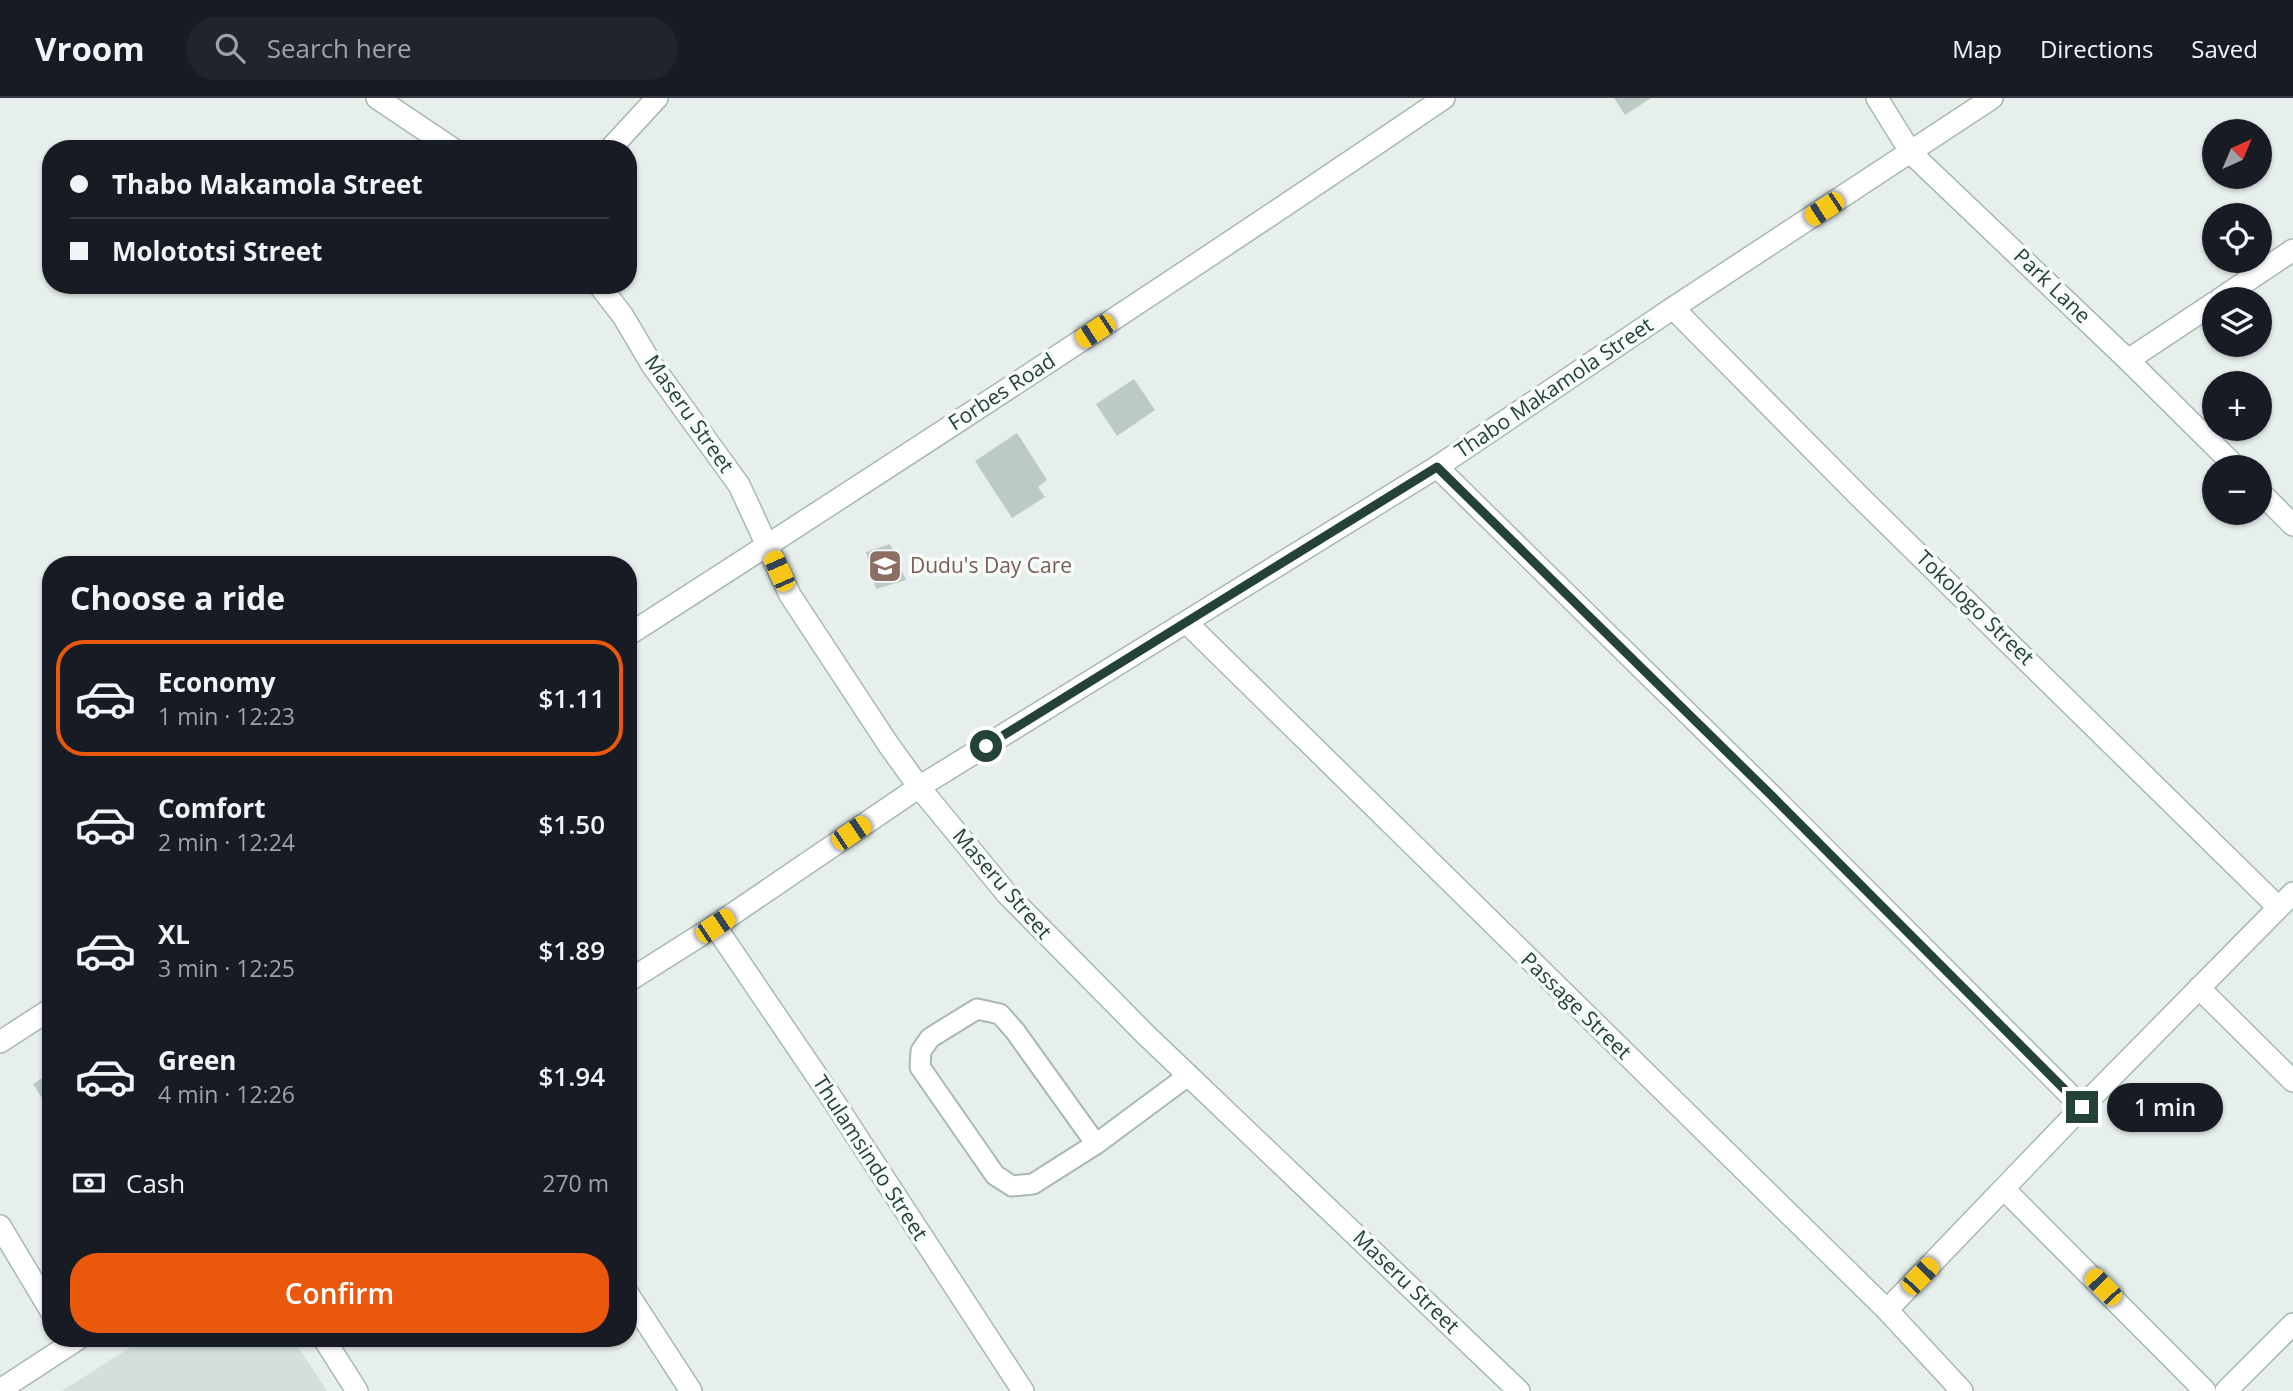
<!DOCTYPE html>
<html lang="en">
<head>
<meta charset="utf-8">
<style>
	:root { --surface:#171b24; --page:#20242c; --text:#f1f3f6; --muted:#9ea1a6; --line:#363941; --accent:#ea580c }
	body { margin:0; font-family:"Open Sans",sans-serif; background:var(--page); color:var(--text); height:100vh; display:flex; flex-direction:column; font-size:26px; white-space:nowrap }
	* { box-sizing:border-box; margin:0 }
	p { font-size:23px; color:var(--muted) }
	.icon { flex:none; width:38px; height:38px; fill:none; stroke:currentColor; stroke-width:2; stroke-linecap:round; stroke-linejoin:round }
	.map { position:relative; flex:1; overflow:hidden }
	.sheet { position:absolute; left:42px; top:458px; width:595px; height:791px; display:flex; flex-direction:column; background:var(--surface); border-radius:28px; box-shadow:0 2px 5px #0004 }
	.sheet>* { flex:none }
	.banner { position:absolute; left:42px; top:42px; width:595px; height:154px; border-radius:28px; box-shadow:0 2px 5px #0004; display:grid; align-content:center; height:154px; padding:0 28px; background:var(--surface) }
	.needle { width:46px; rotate:44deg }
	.fabs { position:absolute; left:2202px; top:21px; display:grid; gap:14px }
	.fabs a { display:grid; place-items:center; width:70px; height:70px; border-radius:50%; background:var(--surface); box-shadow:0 2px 5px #0004; font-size:35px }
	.end { position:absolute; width:32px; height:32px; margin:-16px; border:9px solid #24423a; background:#fff; box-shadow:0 0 0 4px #fff }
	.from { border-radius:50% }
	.bubble { position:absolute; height:49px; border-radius:24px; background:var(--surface); box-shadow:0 2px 5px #0004; font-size:23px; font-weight:600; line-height:49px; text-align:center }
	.car { position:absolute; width:21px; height:42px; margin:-21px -10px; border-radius:9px; box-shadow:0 0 5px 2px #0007; background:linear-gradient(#f5c518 24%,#345 0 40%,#f5c518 0 76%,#345 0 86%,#f5c518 0) }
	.banner b { display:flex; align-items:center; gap:24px; height:66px; font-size:26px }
	.banner b+b { border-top:2px solid var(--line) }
	.banner i { width:18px; height:18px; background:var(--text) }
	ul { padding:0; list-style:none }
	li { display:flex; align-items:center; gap:21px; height:116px; margin:0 14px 10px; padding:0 14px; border:4px solid transparent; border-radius:28px }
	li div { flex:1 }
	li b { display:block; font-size:26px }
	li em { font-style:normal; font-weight:600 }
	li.active { border-color:var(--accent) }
	li>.icon { width:63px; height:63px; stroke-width:1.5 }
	h2 { padding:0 28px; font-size:32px; line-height:84px }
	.pay { display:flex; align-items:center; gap:18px; height:77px; padding:0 28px; font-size:26px }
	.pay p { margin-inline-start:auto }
	.primary-button { display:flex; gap:14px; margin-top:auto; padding:14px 28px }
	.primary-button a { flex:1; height:80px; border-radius:28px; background:var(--accent); color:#fff; font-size:28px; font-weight:600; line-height:80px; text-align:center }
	header { display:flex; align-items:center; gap:42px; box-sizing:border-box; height:98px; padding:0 35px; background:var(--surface); border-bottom:2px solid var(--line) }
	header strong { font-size:33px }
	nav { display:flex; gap:38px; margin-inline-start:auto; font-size:24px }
	.search { width:490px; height:63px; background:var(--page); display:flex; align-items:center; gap:18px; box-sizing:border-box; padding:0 24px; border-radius:28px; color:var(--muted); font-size:26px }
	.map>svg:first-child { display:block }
	.built { fill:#d4dfda }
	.building { fill:#bbcac4 }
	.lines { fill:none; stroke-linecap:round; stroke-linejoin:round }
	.service-casing { stroke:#a8b8b2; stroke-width:23 }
	.minor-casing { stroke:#a8b8b2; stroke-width:24 }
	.tertiary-casing { stroke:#a8b8b2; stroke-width:24 }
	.service { stroke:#fff; stroke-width:19 }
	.minor { stroke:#fff; stroke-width:21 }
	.tertiary { stroke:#fff; stroke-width:21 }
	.route { stroke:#24423a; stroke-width:9 }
	.labels { text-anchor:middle; stroke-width:7; stroke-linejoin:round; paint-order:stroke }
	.street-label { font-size:21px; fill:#24423a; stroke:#f7fbf9 }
	.education-label { font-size:21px; fill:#785e54; stroke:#f7fbf9; text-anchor:start }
</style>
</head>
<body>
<header>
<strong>Vroom</strong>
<div class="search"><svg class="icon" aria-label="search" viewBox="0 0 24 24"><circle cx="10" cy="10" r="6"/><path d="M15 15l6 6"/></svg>Search here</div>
<nav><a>Map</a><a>Directions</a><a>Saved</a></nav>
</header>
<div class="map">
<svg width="2293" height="1293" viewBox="0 0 2293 1293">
	<rect width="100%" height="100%" fill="#e6efeb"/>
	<!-- built -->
	<polygon class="built" points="143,1241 293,1241 327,1293 62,1293"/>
	<!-- building -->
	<g class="building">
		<polygon points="1614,0 1651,0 1625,17"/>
		<polygon points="1134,281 1155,312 1117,338 1096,306"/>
		<polygon points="1017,335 1047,382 1038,389 1045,399 1012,420 975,363"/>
		<polygon points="890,446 906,482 876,491 866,454"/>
		<polygon points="51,974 51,1014 33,986"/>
	</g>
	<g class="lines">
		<!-- service casing -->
		<g class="service-casing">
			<polyline id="service" points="1096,1046 1015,933 1000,916 977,911 930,940 921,953 920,969 995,1077 1012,1088 1033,1086 1096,1046 1189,977"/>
		</g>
		<!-- minor casing -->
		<g class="minor-casing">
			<g id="minor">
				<polyline points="1877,0 1911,55 2128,262 2236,369"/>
				<polyline points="610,51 657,0"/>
				<polyline points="2220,201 2293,152"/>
				<polyline points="1673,210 1860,399 2278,809"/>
				<polyline points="2128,262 2214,205"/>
				<polyline points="1437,369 1774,700 2082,1009"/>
				<polyline points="2259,393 2293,427"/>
				<polyline points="1187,525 1887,1212 1962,1293"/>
				<polyline points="715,828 829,996 1023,1293"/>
				<polyline points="628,883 715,828 919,689 1437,369 1673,210 1992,0"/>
				<polyline points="2199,890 2293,983"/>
				<polyline points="2004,1091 2205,1293"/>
				<polyline points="0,1128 51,1213"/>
				<polyline points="628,1196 691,1293"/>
				<polyline points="1887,1212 2082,1009 2293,795"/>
				<polyline points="324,1241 357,1293"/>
				<polyline points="0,1292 78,1241"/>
				<polyline points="2226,1293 2293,1226"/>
			</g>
		</g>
		<!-- tertiary casing -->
		<g class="tertiary-casing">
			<g id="tertiary">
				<polyline points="377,0 453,51"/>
				<polyline points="599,187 623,218 652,267 739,387 790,497 888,646 919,689 1007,796 1145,936 1519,1293"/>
				<path d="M628,537C902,361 1175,183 1444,0"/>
				<polyline points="0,944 51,911"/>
			</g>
		</g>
		<!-- service -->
		<use href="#service" class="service"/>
		<!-- minor -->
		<use href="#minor" class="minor"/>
		<!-- tertiary -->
		<use href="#tertiary" class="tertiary"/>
	</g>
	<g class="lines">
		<!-- route -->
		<polyline class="route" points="986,648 1437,369 1774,700 2082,1009"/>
	</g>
	<!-- icons -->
	<defs>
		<g id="school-square" transform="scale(1.75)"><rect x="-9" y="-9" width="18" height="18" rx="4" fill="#8d6e63" stroke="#f7fbf9"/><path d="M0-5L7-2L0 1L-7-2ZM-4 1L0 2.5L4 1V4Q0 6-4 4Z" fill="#fff"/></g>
	</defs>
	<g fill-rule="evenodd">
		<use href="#school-square" x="885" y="468"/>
	</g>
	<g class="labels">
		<!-- street labels -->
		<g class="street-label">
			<text transform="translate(2052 188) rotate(44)" y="7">Park Lane</text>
			<text transform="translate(1554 290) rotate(-34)" y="7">Thabo Makamola Street</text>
			<text transform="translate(1002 294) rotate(-33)" y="7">Forbes Road</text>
			<text transform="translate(689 316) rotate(55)" y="7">Maseru Street</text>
			<text transform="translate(1975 510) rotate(44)" y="7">Tokologo Street</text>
			<text transform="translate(1002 786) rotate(49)" y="7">Maseru Street</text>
			<text transform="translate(1576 908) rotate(44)" y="7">Passage Street</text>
			<text transform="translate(870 1060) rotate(57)" y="7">Thulamsindo Street</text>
			<text transform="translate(1406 1184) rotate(44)" y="7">Maseru Street</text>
		</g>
		<!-- education labels -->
		<g class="education-label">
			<text x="910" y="475">Dudu's Day Care</text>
		</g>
	</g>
</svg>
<div class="fabs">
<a><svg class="needle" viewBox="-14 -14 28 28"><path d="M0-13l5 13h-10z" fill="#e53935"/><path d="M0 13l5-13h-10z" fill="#9ea1a6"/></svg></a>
<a><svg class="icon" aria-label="locate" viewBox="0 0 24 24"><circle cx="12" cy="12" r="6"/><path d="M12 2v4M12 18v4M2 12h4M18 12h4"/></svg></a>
<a><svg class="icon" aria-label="layers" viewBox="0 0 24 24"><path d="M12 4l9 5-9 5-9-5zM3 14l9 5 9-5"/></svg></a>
<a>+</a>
<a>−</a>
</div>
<i class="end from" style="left:986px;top:648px"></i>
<i class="end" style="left:2082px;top:1009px"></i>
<div class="bubble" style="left:2107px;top:985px;width:116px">1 min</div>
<i class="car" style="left:1824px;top:111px;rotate:237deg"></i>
<i class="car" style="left:1095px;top:233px;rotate:237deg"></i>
<i class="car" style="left:779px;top:473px;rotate:336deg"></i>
<i class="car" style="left:851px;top:735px;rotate:56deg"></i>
<i class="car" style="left:715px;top:828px;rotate:56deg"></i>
<i class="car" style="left:1920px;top:1178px;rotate:44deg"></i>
<i class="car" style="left:2103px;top:1189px;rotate:316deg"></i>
<div class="banner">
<b><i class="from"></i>Thabo Makamola Street</b>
<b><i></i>Molototsi Street</b>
</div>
<section class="sheet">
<h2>Choose a ride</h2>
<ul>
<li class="active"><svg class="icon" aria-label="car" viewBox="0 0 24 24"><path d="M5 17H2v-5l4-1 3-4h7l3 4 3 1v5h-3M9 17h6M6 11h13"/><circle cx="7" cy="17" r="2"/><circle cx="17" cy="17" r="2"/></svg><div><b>Economy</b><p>1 min · 12:23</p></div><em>$1.11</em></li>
<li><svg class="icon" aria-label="car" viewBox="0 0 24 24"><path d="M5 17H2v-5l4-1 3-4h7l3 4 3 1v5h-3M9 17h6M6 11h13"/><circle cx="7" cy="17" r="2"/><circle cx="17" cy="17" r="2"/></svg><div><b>Comfort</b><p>2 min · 12:24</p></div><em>$1.50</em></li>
<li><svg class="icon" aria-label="car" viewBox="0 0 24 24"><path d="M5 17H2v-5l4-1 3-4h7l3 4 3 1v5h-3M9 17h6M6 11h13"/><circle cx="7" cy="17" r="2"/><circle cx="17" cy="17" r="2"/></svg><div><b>XL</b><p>3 min · 12:25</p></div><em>$1.89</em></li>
<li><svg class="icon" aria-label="car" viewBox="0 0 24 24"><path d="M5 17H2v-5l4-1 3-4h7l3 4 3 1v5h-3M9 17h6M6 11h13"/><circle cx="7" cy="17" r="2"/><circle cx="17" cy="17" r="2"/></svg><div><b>Green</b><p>4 min · 12:26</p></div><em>$1.94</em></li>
</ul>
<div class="pay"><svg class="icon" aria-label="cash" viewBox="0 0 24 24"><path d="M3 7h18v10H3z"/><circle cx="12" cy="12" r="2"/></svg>Cash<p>270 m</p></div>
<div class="primary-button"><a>Confirm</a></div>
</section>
</div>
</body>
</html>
